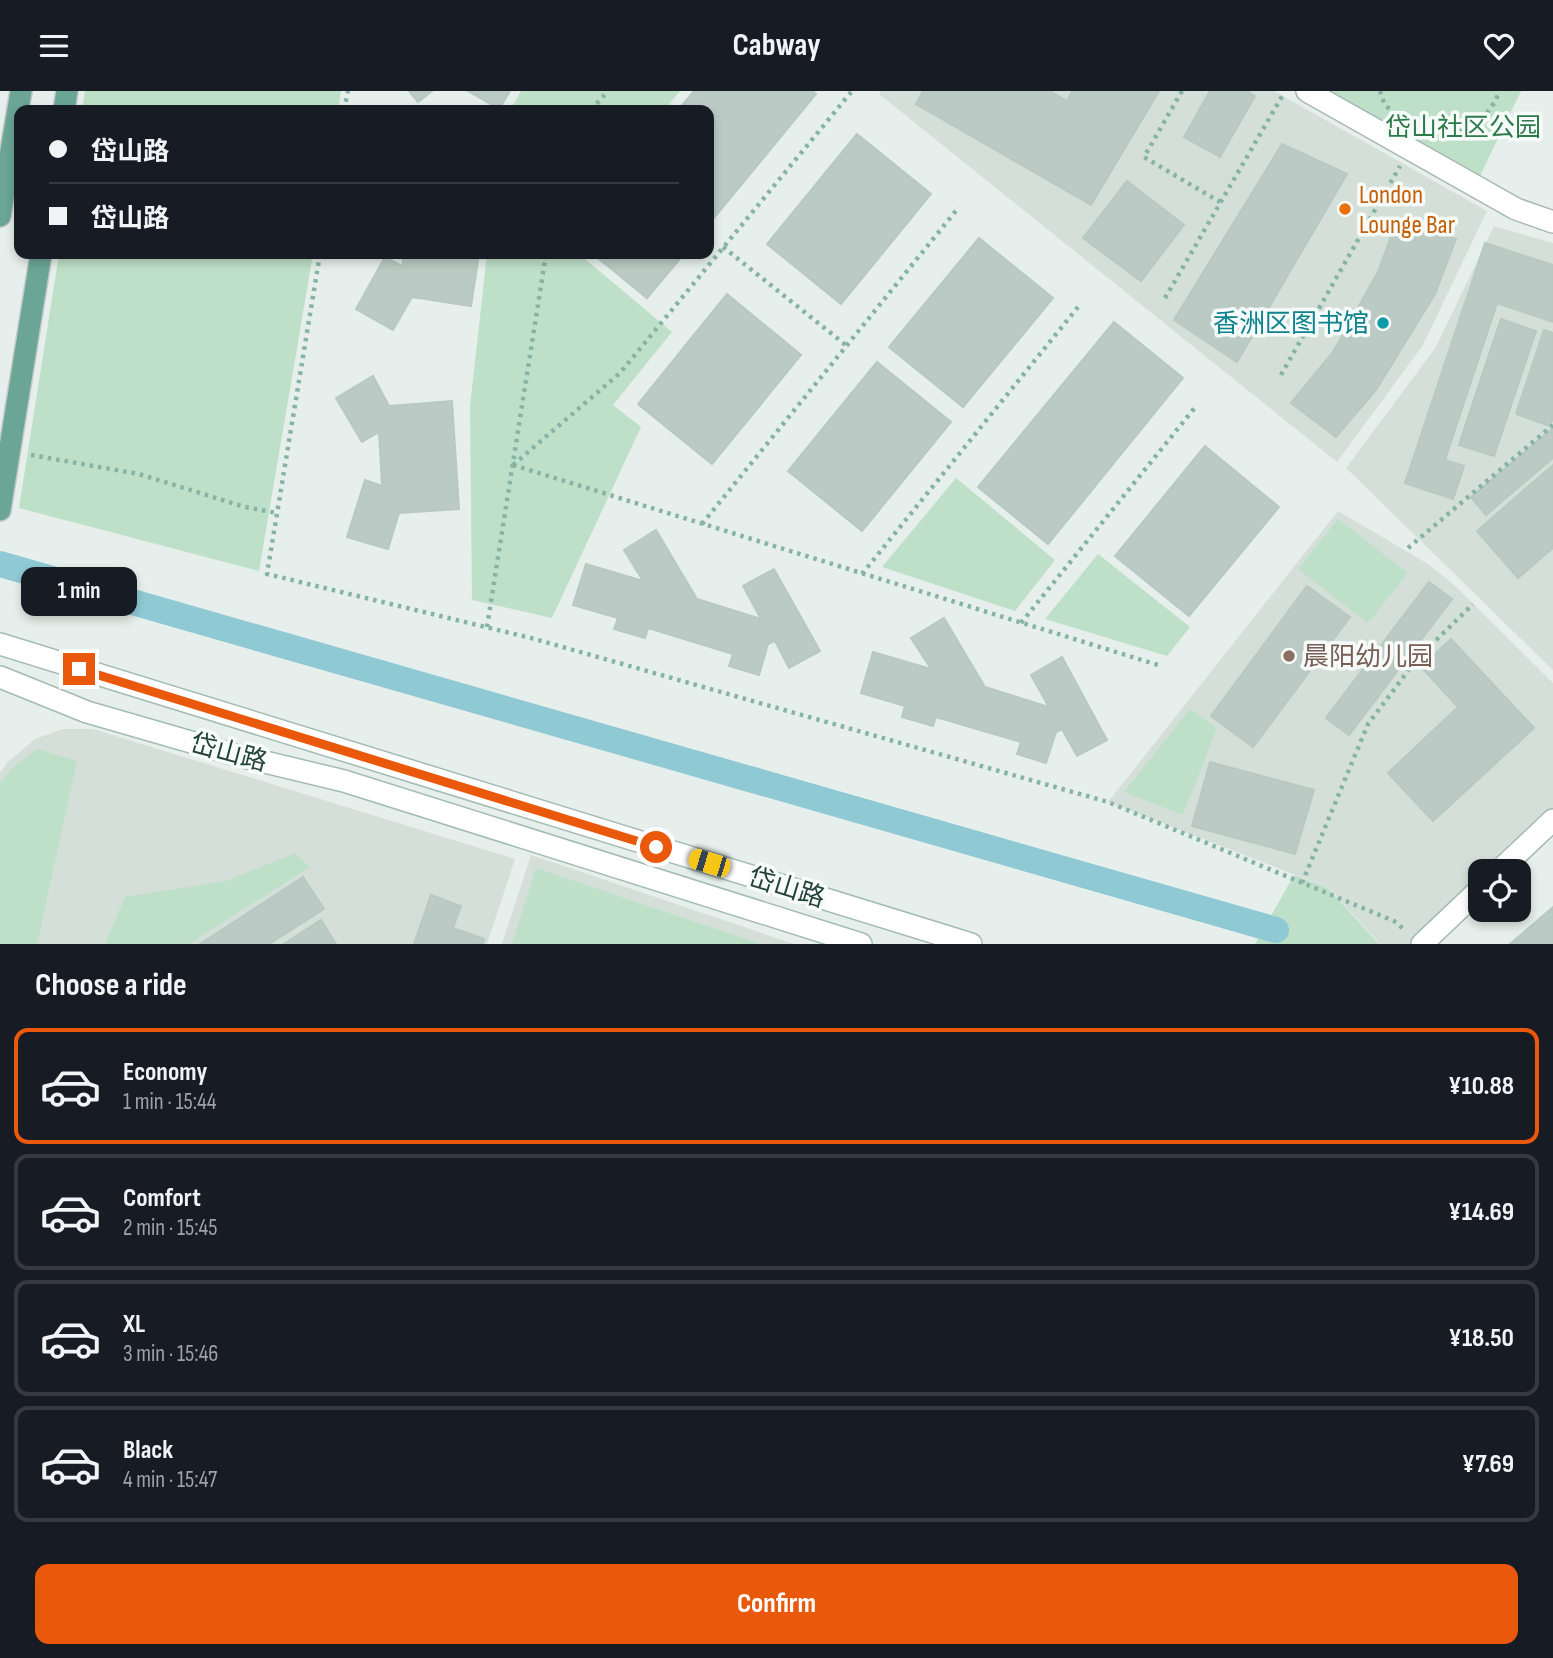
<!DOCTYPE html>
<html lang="en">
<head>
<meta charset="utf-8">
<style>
	:root { --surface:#171b24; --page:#242831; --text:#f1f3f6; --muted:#9ea1a6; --line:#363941; --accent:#ea580c }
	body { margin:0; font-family:"Sofia Sans Condensed","Noto Sans SC",sans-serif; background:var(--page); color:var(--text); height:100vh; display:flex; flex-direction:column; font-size:26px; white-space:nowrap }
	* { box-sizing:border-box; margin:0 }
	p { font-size:23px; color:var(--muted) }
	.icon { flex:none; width:38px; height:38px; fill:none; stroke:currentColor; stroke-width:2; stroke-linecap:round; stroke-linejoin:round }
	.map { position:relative; height:853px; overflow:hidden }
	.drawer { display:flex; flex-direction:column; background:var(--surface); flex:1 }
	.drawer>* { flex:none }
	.top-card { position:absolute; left:14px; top:14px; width:700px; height:154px; border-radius:14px; box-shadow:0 4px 10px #0003; display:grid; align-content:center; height:154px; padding:0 35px; background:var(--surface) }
	.buttons { position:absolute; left:1468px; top:768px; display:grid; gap:14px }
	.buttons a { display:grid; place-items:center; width:63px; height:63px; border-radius:14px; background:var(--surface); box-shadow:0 4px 10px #0003; font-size:35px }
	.end { position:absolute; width:32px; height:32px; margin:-16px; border:9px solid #ea580c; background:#fff; box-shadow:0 0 0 4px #fff }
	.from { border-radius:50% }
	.bubble { position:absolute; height:49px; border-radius:14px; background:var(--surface); box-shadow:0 4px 10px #0003; font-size:23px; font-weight:700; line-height:49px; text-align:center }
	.car { position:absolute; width:21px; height:42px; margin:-21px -10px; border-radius:9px; box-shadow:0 0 5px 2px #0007; background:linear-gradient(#f5c518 24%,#345 0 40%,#f5c518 0 76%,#345 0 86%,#f5c518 0) }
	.top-card b { display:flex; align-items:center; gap:24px; height:66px; font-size:26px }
	.top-card b+b { border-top:2px solid var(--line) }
	.top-card i { width:18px; height:18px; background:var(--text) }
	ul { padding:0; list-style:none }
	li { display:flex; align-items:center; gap:21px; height:116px; margin:0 14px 10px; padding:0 21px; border:4px solid var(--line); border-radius:14px }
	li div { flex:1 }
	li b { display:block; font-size:26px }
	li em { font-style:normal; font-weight:700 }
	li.active { border-color:var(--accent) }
	li>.icon { width:63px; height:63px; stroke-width:1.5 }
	h2 { padding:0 35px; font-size:32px; line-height:84px }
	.primary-button { display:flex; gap:14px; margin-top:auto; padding:14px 35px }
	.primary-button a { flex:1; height:80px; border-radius:14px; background:var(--accent); color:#fff; font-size:28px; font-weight:700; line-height:80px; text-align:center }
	header { display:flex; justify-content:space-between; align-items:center; height:91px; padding:0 35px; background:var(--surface); font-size:32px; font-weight:700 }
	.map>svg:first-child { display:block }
	.built { fill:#d4dfda }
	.green { fill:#bfe0c8 }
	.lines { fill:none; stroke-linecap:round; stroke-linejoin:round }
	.canal { stroke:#8ec9d4; stroke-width:26 }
	.building { fill:#bbcac4; stroke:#b8c9c2; stroke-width:2 }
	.street-casing { stroke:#a8b8b2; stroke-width:24 }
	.secondary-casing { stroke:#a4bbb3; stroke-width:24 }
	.primary-casing { stroke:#c2cac8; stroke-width:24 }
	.path { stroke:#86b3a5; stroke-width:4.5; stroke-dasharray:3.5 5; stroke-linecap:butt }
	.street { stroke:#fff; stroke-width:21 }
	.secondary { stroke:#fff; stroke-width:21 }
	.primary { stroke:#6aa596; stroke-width:21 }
	.route { stroke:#ea580c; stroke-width:9 }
	.food-dot { fill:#e8710a; stroke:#f7fbf9; stroke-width:2.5 }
	.culture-dot { fill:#0f9aa8; stroke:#f7fbf9; stroke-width:2.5 }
	.education-dot { fill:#8d6e63; stroke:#f7fbf9; stroke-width:2.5 }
	.labels { text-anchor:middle; stroke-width:7; stroke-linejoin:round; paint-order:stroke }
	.park-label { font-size:26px; fill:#2d7a4b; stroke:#f7fbf9 }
	.food-label { font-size:26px; fill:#c56008; stroke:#f7fbf9; text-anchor:start }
	.culture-label { font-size:26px; fill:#0d838f; stroke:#f7fbf9; text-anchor:end }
	.education-label { font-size:26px; fill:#785e54; stroke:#f7fbf9; text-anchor:start }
	.street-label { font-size:26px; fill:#24423a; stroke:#f7fbf9 }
</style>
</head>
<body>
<header><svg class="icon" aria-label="menu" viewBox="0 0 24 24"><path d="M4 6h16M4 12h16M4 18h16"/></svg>Cabway<svg class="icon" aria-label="heart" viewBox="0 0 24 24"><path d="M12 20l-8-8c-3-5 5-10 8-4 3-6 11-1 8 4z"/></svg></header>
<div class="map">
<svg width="1553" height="853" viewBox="0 0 1553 853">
	<rect width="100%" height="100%" fill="#e6efeb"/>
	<!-- built -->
	<g class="built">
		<polygon points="881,0 1274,0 1487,120 1423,254 1337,371 879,3"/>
		<polygon points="1494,135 1553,152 1553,579 1346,377 1436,256"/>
		<polygon points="1338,420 1428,473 1452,492 1553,592 1553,728 1498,780 1480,780 1480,797 1421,853 1380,853 1329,797 1108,711"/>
		<polygon points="63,638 93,638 515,768 487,853 0,853 0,682 7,672 35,648"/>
		<polygon points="531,764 794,853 502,853"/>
	</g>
	<!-- green -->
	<g class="green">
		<polygon points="85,0 341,0 338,19 82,19"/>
		<polygon points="521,0 680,0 664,19 510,19"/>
		<polygon points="1330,0 1521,0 1479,87"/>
		<polygon points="59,163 313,163 259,480 19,417"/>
		<polygon points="487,163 579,163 672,241 613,314 641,336 552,527 472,509 470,315"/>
		<polygon points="956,387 1055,469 1015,520 882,476"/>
		<polygon points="1338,428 1408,482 1368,532 1298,478"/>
		<polygon points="1098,463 1190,536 1167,565 1045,528"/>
		<polygon points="1190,618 1217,637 1183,724 1124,701"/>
		<polygon points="37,658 77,670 37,853 0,853 0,692 10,679"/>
		<polygon points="295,762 310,776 189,853 105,853 125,806 226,790"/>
		<polygon points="536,777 760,853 512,853"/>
		<polygon points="1294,784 1328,797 1379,853 1255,853"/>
	</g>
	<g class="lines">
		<!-- canal -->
		<polyline class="canal" points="0,473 1276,839"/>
	</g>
	<!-- building -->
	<g class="building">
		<polygon points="409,0 432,0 418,11"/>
		<polygon points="468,0 510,0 499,18"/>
		<polygon points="694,0 812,0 816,3 709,133 709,19 678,19"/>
		<polygon points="923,0 1050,0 1067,10 1072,0 1159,0 1091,114 916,13"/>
		<polygon points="1210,0 1247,0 1255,5 1220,66 1184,46"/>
		<polygon points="857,43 931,103 841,213 767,153"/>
		<polygon points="1282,53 1347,83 1237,271 1174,229"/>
		<polygon points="1127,90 1184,134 1141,190 1083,147"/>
		<polygon points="1397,129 1456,148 1435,203 1376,299 1336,346 1291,312 1333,261 1378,181"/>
		<polygon points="979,147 1053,207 963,316 889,256"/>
		<polygon points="1485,152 1553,174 1553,231 1497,212 1445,369 1464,375 1453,408 1405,392"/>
		<polygon points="404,163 479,163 471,215 412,206 393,239 356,218 385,166 402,175"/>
		<polygon points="593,163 684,163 647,207"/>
		<polygon points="727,203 801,264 712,373 638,313"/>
		<polygon points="1501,228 1536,240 1494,365 1459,354"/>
		<polygon points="1114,231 1183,287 1048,453 978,396"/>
		<polygon points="1544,239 1553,242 1553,326 1550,335 1516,323"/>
		<polygon points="877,271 951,331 862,440 788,380"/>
		<polygon points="373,285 389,315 452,310 459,418 399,422 388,458 347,446 365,389 382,395 379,341 362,351 336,307"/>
		<polygon points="1553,337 1553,367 1486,424 1471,406"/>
		<polygon points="1205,355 1279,416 1189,525 1115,465"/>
		<polygon points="1553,374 1553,457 1518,487 1477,440"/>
		<polygon points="656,439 697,508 761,528 743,495 774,478 820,560 789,577 775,550 768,553 759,584 729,575 733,563 648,537 645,547 614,538 618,527 573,514 586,473 643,490 624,459"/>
		<polygon points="1429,491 1452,508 1349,644 1326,627"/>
		<polygon points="1307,495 1350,526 1253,656 1211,625"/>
		<polygon points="944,527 985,596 1049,616 1031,584 1062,566 1107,649 1077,665 1062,638 1056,641 1046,672 1017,663 1021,651 936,626 933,635 902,626 905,615 861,602 873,561 931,578 911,547"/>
		<polygon points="1451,548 1534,637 1433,730 1388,682 1458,616 1421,576"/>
		<polygon points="1210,671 1314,699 1295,763 1192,735"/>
		<polygon points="303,786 324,818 269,853 200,853"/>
		<polygon points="431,804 461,815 453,837 484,848 483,853 414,853"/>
		<polygon points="1553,816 1553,853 1510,853"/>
		<polygon points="321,829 336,853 284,853"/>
	</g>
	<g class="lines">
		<!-- street casing -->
		<g class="street-casing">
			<polyline id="street" points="1307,0 1516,118 1553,131"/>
		</g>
		<!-- secondary casing -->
		<g class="secondary-casing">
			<g id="secondary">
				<polyline points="0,553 971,853"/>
				<polyline points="0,586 87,621 236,664 344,690 861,853"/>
				<polyline points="1499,780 1553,729"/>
				<polyline points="1422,853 1480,798"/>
			</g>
		</g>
		<!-- primary casing -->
		<g class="primary-casing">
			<g id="primary">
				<polyline points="64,19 67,0"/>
				<polyline points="0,125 21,0"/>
				<polyline points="0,419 41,163"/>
			</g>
		</g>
		<!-- path -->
		<g class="path">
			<polyline points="1182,0 1144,66 1220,111"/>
			<polyline points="1380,0 1384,12 1391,20"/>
			<polyline points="344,19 348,0"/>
			<polyline points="591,19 608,0"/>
			<path d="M1434,44C1467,45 1487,29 1500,0"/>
			<polyline points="723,156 847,255"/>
			<polyline points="320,163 267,483 531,547 1108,711 1394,830 1406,840"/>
			<polyline points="1165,207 1284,2"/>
			<polyline points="1281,284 1400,75"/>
			<polyline points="31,364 139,383 245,416 277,422"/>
			<polyline points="513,374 1158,574"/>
			<polyline points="513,374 620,282 852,0"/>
			<polyline points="702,433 959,116"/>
			<polyline points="1408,457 1553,334"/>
			<polyline points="862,483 1078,216"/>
			<polyline points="1021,532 1197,314"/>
			<polyline points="487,536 546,163"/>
			<polyline points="1302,792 1368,633 1417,568 1473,513"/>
		</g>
		<!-- street -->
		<use href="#street" class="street"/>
		<!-- secondary -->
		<use href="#secondary" class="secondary"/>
		<!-- primary -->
		<use href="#primary" class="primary"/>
	</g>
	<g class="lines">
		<!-- route -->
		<polyline class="route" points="79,578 656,756"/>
	</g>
	<!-- markers -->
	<circle class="food-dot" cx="1345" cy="118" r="7"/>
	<circle class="culture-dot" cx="1383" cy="232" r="7"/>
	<circle class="education-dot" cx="1289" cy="565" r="7"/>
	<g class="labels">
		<!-- park labels -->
		<g class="park-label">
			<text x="1463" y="45">岱山社区公园</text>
		</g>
		<!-- food labels -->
		<g class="food-label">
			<text x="1359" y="112">London<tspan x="1359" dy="30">Lounge Bar</tspan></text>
		</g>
		<!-- culture labels -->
		<g class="culture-label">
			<text x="1369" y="241">香洲区图书馆</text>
		</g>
		<!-- education labels -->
		<g class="education-label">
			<text x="1303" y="574">晨阳幼儿园</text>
		</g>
		<!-- street labels -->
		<g class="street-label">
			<text transform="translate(229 661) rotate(15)" y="9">岱山路</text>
			<text transform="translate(787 796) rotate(17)" y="9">岱山路</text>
		</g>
	</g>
</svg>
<div class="buttons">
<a><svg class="icon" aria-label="locate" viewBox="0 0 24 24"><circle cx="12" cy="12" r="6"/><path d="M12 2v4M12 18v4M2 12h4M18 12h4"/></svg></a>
</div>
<i class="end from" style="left:656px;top:756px"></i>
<i class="end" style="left:79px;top:578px"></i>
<div class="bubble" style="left:21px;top:476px;width:116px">1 min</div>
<i class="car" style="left:709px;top:772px;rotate:287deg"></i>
<div class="top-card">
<b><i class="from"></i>岱山路</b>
<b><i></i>岱山路</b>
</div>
</div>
<section class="drawer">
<h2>Choose a ride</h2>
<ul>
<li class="active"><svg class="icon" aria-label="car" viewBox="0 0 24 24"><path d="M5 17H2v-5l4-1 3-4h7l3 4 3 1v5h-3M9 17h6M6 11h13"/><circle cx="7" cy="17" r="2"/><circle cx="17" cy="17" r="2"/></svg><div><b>Economy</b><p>1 min · 15:44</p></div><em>¥10.88</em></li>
<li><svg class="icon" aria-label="car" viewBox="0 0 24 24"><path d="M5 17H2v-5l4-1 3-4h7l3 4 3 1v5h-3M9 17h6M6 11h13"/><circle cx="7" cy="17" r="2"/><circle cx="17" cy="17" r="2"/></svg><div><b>Comfort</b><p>2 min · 15:45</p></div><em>¥14.69</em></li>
<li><svg class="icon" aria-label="car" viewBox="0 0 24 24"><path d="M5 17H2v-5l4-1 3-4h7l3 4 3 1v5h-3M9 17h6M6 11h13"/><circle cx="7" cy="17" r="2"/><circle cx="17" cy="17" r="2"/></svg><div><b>XL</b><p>3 min · 15:46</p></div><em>¥18.50</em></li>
<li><svg class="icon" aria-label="car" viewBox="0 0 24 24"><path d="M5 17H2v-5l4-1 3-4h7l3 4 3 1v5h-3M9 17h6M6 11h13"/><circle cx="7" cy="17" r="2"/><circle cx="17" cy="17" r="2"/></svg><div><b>Black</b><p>4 min · 15:47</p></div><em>¥7.69</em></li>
</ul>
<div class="primary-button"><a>Confirm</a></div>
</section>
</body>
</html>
